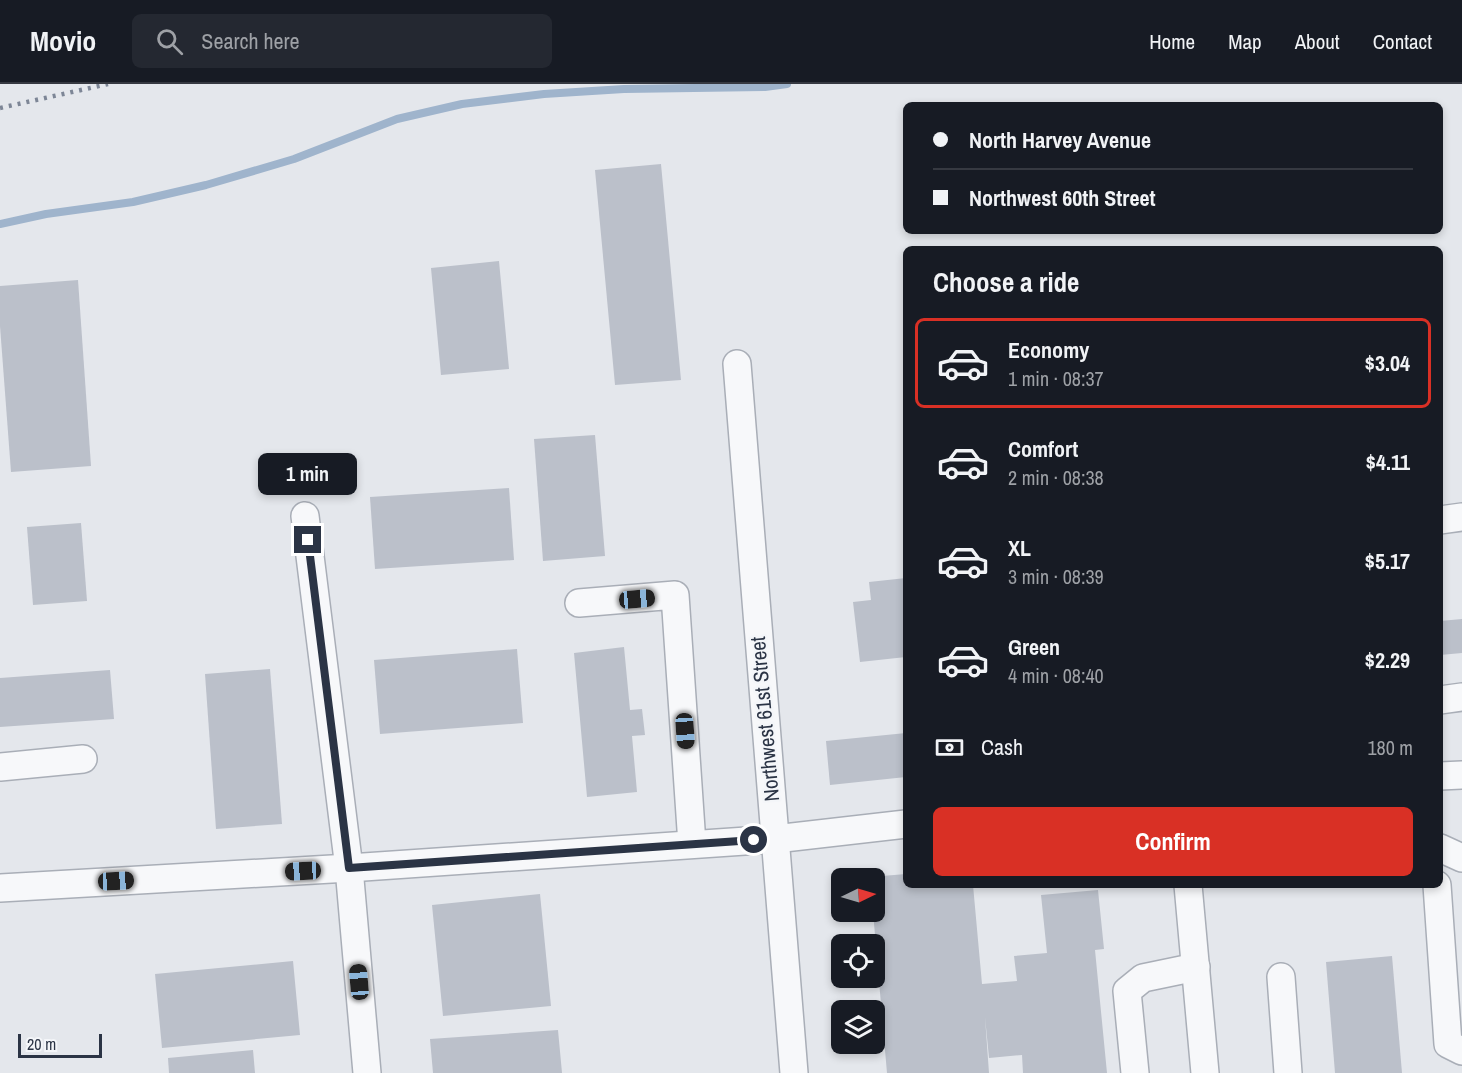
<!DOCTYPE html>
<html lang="en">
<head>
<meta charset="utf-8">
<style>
	:root { --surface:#171b24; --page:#242831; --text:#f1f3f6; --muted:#9ea1a6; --line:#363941; --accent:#d93025 }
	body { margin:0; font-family:"Archivo Narrow",sans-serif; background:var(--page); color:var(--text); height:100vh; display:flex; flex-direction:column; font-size:22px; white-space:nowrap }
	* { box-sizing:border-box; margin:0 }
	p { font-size:20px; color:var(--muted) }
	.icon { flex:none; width:33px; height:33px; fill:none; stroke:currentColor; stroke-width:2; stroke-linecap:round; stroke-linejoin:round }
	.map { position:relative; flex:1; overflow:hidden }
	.side { position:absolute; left:903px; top:162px; width:540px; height:642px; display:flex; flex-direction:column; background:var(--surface); border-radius:9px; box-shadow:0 3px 9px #0003 }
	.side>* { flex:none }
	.top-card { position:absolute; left:903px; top:18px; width:540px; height:132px; border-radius:9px; box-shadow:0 3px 9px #0003; display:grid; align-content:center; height:132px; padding:0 30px; background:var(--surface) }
	.needle { width:39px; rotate:85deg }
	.controls { position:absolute; left:831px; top:784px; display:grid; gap:12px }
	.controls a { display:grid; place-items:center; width:54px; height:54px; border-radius:9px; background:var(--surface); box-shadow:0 3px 9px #0003; font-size:30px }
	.scale { position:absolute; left:18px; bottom:15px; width:84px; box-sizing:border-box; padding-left:6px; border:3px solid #2b3445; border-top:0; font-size:16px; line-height:21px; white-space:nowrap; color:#2b3445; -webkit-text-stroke:4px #f4f6f9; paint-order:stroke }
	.end { position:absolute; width:27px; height:27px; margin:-14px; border:8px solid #2b3445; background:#fff; box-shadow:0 0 0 3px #fff }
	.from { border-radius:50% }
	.bubble { position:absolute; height:42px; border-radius:9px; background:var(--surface); box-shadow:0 3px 9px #0003; font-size:20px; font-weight:800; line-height:42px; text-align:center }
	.car { position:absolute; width:18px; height:36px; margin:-18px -9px; border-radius:8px; box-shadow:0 0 4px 2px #0007; background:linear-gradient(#222 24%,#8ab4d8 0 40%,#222 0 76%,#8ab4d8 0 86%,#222 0) }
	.top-card b { display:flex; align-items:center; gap:21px; height:57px; font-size:22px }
	.top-card b+b { border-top:2px solid var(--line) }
	.top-card i { width:15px; height:15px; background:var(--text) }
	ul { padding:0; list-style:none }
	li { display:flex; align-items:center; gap:18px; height:90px; margin:0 12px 9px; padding:0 18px; border:3px solid transparent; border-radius:9px }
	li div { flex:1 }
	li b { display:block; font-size:22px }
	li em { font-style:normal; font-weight:800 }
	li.selected { border-color:var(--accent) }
	li>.icon { width:54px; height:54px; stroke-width:1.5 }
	h2 { padding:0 30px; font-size:27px; line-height:72px }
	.pay { display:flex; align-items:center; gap:15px; height:66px; padding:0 30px; font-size:22px }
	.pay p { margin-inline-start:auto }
	.action { display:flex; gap:12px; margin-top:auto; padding:12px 30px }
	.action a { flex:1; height:69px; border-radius:9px; background:var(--accent); color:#fff; font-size:24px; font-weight:800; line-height:69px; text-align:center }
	header { display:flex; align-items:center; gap:36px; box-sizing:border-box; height:84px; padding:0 30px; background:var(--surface); border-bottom:2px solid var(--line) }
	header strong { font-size:28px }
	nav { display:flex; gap:33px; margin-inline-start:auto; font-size:21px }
	.search { width:420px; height:54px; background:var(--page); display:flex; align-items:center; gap:15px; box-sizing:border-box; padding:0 21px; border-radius:9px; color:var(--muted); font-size:22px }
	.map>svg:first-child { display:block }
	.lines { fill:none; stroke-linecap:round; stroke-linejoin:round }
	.stream { stroke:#9fb4cc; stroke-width:8 }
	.building { fill:#bbc0ca }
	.minor-casing { stroke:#a9aeb7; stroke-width:30 }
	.minor { stroke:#f7f8fa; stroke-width:27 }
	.rail { stroke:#7d8696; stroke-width:4.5; stroke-dasharray:3 6; stroke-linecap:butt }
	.route { stroke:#2b3445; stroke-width:8 }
	.labels { text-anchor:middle; stroke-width:5; stroke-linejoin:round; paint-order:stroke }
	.street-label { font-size:21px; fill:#2b3445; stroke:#f4f6f9 }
</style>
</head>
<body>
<header>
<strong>Movio</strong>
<div class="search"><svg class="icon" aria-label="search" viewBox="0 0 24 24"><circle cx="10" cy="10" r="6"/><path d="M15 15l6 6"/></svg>Search here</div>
<nav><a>Home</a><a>Map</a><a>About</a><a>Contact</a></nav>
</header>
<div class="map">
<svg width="1462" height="989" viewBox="0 0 1462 989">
	<rect width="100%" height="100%" fill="#e4e7ec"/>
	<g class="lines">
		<!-- stream -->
		<polyline class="stream" points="0,140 46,130 133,118 206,101 294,75 397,35 462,20 544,10 624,5 765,3 787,0"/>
	</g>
	<!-- building -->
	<g class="building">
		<polygon points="661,80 681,296 615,301 595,86"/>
		<polygon points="499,177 509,285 441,291 431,184"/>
		<polygon points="78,196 91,382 11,388 0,242 0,202"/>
		<polygon points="595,351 605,472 543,477 534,355"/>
		<polygon points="509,404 514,476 375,485 370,413"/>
		<polygon points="81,439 87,517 33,521 27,443"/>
		<polygon points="906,494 906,573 860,578 853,518 871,516 869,498"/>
		<polygon points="1462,535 1462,569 1440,571 1440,537"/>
		<polygon points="624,563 630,626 642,625 645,651 632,652 637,708 587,713 574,569"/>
		<polygon points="517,565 523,639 380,650 374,576"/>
		<polygon points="270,585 282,740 216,745 205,590"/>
		<polygon points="110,586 114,635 0,643 0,594"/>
		<polygon points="906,649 906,693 830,701 826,657"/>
		<polygon points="906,790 906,801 973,801 982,900 1017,897 1014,872 1047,869 1041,811 1098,806 1104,865 1095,866 1107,989 1023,989 1022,971 989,974 985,933 989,989 887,989 873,828 874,795 870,795 870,793"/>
		<polygon points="540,810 551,922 443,932 432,821"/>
		<polygon points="1392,872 1402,989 1335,989 1326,878"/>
		<polygon points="293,877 300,951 162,964 155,890"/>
		<polygon points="558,946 562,989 433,989 430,955"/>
		<polygon points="253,966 255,989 169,989 168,974"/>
	</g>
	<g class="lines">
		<!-- minor casing -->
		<g class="minor-casing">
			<g id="minor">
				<polyline points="737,280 794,989"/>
				<polyline points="305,432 349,784 367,989"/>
				<polyline points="1440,436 1462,433"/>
				<polyline points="579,519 675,511 692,760"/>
				<polyline points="1440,616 1462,613"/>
				<polyline points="0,683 83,675"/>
				<polyline points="1440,692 1462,691"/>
				<polyline points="1440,764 1462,774"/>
				<polyline points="1188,801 1205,989"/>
				<polyline points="1437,801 1448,960 1462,967"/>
				<polyline points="0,804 349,784 775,755 906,740"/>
				<polyline points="1281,893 1288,989"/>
				<polyline points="1135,989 1127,907 1143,894 1196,883"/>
			</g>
		</g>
		<!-- minor -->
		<use href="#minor" class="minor"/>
		<!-- rail -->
		<polyline class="rail" points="0,24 108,0"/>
	</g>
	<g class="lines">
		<!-- route -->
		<polyline class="route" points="308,456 349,784 754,756"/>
	</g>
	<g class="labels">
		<!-- street labels -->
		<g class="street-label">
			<text transform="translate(765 635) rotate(-95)" y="7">Northwest 61st Street</text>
		</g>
	</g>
</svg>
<div class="controls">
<a><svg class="needle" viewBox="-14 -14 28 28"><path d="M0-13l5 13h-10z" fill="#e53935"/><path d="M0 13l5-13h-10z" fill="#9ea1a6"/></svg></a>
<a><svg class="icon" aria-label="locate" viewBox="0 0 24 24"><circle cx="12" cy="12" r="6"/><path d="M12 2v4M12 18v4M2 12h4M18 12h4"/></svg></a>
<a><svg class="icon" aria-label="layers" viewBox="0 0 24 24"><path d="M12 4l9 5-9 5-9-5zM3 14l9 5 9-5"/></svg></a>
</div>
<div class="scale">20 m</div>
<i class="end from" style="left:754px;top:756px"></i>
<i class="end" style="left:308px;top:456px"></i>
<div class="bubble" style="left:258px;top:369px;width:99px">1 min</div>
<i class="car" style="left:637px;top:515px;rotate:85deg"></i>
<i class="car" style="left:685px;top:647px;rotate:176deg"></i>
<i class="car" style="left:303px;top:787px;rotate:267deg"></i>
<i class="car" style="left:116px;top:797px;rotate:87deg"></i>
<i class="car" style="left:359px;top:898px;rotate:355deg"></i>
<div class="top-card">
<b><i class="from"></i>North Harvey Avenue</b>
<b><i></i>Northwest 60th Street</b>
</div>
<section class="side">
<h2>Choose a ride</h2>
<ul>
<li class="selected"><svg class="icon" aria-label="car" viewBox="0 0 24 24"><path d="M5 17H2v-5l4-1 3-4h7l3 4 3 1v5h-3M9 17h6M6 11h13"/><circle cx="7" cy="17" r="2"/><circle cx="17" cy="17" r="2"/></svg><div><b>Economy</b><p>1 min · 08:37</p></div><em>$3.04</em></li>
<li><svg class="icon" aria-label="car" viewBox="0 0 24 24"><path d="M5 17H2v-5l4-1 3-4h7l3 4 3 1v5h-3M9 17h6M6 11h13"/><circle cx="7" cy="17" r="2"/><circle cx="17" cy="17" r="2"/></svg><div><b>Comfort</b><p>2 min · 08:38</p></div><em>$4.11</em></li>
<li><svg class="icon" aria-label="car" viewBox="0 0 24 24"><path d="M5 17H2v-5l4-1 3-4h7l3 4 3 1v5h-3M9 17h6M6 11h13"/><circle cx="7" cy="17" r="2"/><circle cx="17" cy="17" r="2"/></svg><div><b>XL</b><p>3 min · 08:39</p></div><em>$5.17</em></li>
<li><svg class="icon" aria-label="car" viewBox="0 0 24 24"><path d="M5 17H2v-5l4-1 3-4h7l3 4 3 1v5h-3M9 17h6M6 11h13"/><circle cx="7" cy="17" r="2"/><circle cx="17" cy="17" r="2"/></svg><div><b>Green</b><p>4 min · 08:40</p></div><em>$2.29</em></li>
</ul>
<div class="pay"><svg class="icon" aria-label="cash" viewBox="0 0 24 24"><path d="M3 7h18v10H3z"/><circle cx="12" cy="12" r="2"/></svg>Cash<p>180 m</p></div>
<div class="action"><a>Confirm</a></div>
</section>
</div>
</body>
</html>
